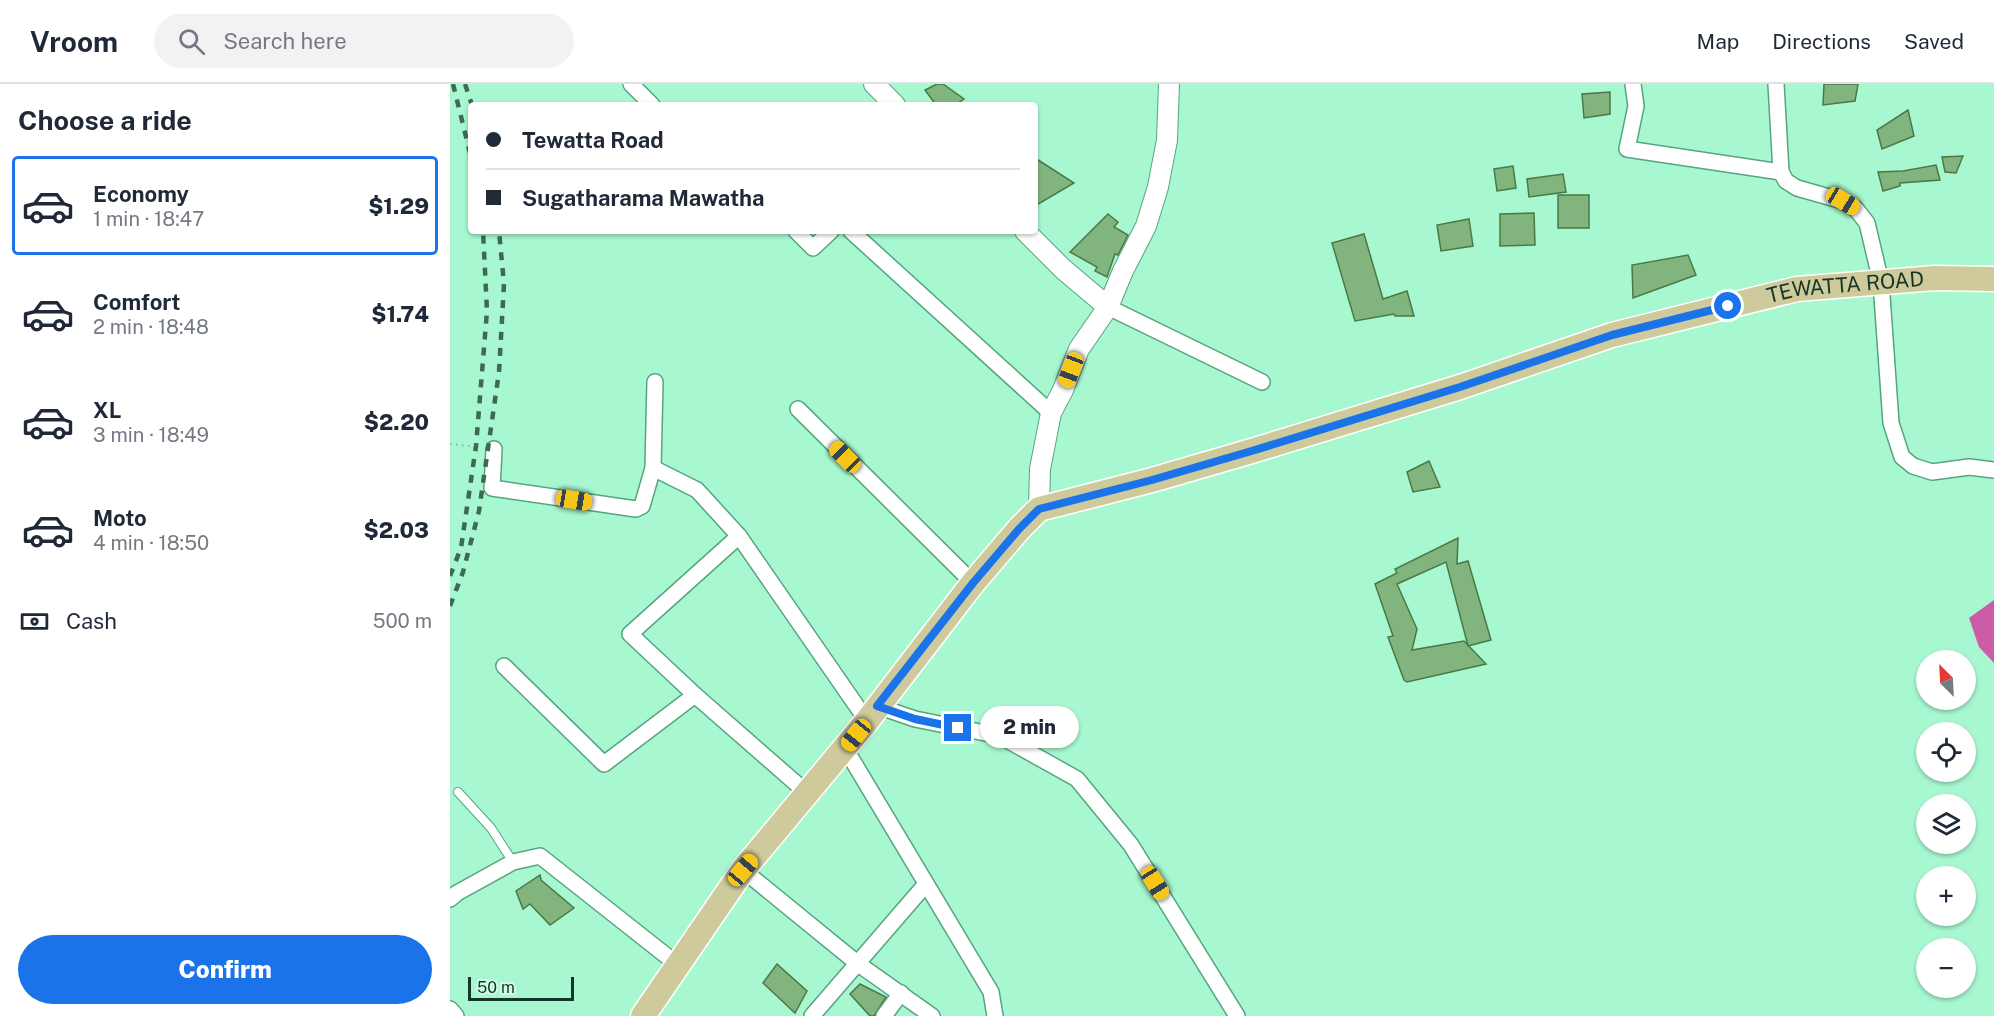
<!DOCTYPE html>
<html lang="en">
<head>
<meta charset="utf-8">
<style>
	:root { --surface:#fff; --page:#f2f2f3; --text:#1f2937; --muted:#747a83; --line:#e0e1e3; --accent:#1a73e8 }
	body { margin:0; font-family:"Public Sans",sans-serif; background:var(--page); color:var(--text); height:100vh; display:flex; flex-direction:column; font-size:22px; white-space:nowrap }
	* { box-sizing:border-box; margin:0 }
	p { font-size:20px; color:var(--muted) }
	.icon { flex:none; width:33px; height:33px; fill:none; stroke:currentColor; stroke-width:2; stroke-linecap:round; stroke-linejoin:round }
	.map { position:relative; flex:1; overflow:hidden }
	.panel { display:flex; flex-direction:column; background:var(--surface); width:450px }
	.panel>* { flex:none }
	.guide { position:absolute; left:18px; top:18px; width:570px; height:132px; border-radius:6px; box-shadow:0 2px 4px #0004; display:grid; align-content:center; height:132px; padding:0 18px; background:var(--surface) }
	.needle { width:39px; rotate:336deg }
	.buttons { position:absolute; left:1466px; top:566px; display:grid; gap:12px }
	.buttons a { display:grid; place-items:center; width:60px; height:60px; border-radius:50%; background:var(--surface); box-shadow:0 2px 4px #0004; font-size:30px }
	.scale { position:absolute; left:18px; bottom:15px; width:106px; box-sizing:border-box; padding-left:6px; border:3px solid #143527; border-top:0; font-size:16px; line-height:21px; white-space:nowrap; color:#143527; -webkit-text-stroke:4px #cefce5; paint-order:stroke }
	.end { position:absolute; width:27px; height:27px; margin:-14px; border:8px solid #1a73e8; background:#fff; box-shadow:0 0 0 3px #fff }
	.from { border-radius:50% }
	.bubble { position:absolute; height:42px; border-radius:21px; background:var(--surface); box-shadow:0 2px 4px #0004; font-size:20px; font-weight:800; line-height:42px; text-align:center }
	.car { position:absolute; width:18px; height:36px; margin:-18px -9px; border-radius:8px; box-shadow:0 0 4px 2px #0007; background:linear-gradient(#f5c518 24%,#345 0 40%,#f5c518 0 76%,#345 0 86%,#f5c518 0) }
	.guide b { display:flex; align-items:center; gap:21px; height:57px; font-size:22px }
	.guide b+b { border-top:2px solid var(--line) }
	.guide i { width:15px; height:15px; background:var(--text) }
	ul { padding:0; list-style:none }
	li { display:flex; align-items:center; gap:18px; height:99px; margin:0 12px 9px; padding:0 6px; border:3px solid transparent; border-radius:6px }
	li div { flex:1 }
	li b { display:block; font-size:22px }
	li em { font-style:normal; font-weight:800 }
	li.selected { border-color:var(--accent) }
	li>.icon { width:54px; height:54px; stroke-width:1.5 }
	h2 { padding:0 18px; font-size:27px; line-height:72px }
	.pay { display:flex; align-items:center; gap:15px; height:66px; padding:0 18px; font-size:22px }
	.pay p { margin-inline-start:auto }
	.cta { display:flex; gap:12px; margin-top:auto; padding:12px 18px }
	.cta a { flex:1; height:69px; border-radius:36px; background:var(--accent); color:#fff; font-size:24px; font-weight:800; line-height:69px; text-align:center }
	header { display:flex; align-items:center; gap:36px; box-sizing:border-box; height:84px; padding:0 30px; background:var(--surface); border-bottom:2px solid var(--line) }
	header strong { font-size:28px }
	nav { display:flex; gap:33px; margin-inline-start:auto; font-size:21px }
	.search { width:420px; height:54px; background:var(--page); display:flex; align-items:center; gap:15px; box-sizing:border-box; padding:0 21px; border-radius:33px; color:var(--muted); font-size:22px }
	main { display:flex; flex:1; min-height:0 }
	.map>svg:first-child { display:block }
	.water { fill:#cd5ca6 }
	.building { fill:#82b57e; stroke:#497946; stroke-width:1.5 }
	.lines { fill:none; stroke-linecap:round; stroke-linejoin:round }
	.service-casing { stroke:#56a481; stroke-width:10 }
	.minor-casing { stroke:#56a481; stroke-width:18 }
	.tertiary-casing { stroke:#56a481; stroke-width:22 }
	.primary-casing { stroke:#fff; stroke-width:27 }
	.path { stroke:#79ba9b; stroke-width:2; stroke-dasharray:1.5 4.5; stroke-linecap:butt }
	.service { stroke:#fff; stroke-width:8 }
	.minor { stroke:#fff; stroke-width:15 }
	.tertiary { stroke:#fff; stroke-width:20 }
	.primary { stroke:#cfca9b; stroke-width:24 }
	.rail { stroke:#3c6a55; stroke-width:4.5; stroke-dasharray:8 8; stroke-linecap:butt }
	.route { stroke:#1a73e8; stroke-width:8 }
	.labels { text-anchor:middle; stroke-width:4.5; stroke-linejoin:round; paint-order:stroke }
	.street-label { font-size:21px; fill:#143527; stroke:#cefce5 }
</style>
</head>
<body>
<header>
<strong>Vroom</strong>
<div class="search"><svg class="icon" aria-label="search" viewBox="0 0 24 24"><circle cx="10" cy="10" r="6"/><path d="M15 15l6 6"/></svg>Search here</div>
<nav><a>Map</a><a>Directions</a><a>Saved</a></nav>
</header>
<main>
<section class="panel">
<h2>Choose a ride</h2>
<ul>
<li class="selected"><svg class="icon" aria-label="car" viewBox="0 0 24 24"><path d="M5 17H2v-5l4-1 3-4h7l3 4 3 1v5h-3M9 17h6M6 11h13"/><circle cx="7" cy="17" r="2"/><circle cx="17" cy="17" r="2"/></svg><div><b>Economy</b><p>1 min · 18:47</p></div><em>$1.29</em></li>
<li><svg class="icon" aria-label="car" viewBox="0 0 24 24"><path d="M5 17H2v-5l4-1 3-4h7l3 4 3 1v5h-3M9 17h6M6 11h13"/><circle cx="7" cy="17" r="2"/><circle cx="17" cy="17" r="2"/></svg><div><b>Comfort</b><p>2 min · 18:48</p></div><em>$1.74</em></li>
<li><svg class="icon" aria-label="car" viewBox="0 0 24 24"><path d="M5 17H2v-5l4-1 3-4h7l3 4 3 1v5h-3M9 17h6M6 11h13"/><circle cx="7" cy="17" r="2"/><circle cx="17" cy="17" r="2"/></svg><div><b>XL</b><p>3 min · 18:49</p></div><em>$2.20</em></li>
<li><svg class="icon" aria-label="car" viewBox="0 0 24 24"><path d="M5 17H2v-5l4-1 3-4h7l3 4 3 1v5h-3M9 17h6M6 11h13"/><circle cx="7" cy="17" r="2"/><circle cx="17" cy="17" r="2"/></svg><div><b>Moto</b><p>4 min · 18:50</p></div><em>$2.03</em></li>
</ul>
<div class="pay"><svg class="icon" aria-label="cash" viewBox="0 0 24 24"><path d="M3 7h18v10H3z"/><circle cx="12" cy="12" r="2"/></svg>Cash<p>500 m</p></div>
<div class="cta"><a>Confirm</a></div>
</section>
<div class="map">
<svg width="1544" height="932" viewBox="0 0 1544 932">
	<rect width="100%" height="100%" fill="#a7f7d0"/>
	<!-- water -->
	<polygon class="water" points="1544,516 1544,579 1529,563 1519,534"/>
	<!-- building -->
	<g class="building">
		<polygon points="487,0 493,0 514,15 505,21 486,21 475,6"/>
		<polygon points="1374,0 1408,0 1405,17 1373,21"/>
		<polygon points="1160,8 1160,30 1134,34 1132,10"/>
		<polygon points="1458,26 1464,52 1432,65 1427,46"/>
		<polygon points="1513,72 1506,89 1495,88 1492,73"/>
		<polygon points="585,74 624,99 585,122"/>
		<polygon points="1486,81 1490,96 1450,99 1450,102 1433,107 1428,88 1453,87"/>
		<polygon points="1063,82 1066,104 1047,107 1044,85"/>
		<polygon points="1113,90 1116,108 1079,113 1077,95"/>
		<rect x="1108" y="111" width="31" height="33"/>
		<polygon points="1084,129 1085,161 1050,162 1050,130"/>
		<polygon points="658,130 668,138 664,143 678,151 668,171 665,170 657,193 645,187 647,183 620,168"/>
		<polygon points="1019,135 1023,162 991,167 987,141"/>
		<polygon points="914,150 933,215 957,207 964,232 945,232 944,230 905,237 882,159"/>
		<polygon points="1238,171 1246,191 1183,214 1182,181"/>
		<polygon points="979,377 990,403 963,408 957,388"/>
		<polygon points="1008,454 1007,480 1018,477 1041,556 1018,562 996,478 947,500 967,545 962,566 1014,557 1036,580 957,598 954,596 938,553 943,552 925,500 947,489 945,485"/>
		<polygon points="90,791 91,796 124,824 100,841 80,820 73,825 66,807"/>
		<polygon points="327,880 357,907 345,929 313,899"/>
		<polygon points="410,900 436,913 424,932 420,932 400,910"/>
	</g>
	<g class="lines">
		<!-- service casing -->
		<g class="service-casing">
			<polyline id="service" points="8,708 41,744 63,778"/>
		</g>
		<!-- minor casing -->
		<g class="minor-casing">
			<g id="minor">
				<polyline points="181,0 202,21"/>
				<polyline points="1183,0 1186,22 1177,65 1331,88 1336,97 1347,104 1393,117 1406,125 1417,139 1431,198 1441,339 1452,373 1463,382 1482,388 1519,383 1544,386"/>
				<polyline points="1326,0 1331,88"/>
				<polyline points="346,147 363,164 381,147"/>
				<polyline points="401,147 601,329"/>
				<polyline points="658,223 812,298"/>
				<polyline points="348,325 523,499"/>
				<polyline points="44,365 42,404 186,425 192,422 203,384 247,406 289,452 417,637"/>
				<polyline points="203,384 205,298"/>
				<polyline points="54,582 154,680 245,611 357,709"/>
				<polyline points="245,611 180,550 289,452"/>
				<polyline points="427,622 465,635 550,652 627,695 681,761 787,932"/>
				<polyline points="395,664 541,908 545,932"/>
				<polyline points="293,786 407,879 482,932"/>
				<polyline points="0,815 7,809 63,778 90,772 228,881"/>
				<polyline points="0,925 6,932"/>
				<polyline points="362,932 476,800"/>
				<polyline points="434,932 451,909"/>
			</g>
		</g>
		<!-- tertiary casing -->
		<g class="tertiary-casing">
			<g id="tertiary">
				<polyline points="424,0 445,21"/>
				<polyline points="575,147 613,185 658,223"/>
				<polyline points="589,425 590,385 601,329 613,306 629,265 658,223 673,187 696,142 708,103 717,56 719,0"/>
			</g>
		</g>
		<!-- primary casing -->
		<g class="primary-casing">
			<g id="primary">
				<path id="s1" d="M193,932L293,786L417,637L523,499L569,445L589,425L702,396L805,366L1010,303L1162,251L1347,205L1485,194L1544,195"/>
			</g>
		</g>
		<!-- path -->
		<polyline class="path" points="0,360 30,363"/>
		<!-- service -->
		<use href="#service" class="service"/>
		<!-- minor -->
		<use href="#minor" class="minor"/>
		<!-- tertiary -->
		<use href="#tertiary" class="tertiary"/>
		<!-- primary -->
		<use href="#primary" class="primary"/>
		<!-- rail -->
		<g class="rail">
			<polyline points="3,0 21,73"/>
			<polyline points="15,0 22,21"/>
			<polyline points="0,492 11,464 26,362 37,227 33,147"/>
			<polyline points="0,522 13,488 29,427 49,288 54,200 49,147"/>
		</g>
	</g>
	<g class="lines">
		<!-- route -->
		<polyline class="route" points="508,644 465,635 427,622 523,499 569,445 589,425 702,396 805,366 1010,303 1162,251 1278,222"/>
	</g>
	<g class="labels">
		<!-- street labels -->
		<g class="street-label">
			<text dy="7" stroke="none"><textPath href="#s1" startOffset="1482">TEWATTA ROAD</textPath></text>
		</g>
	</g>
</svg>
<div class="buttons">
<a><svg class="needle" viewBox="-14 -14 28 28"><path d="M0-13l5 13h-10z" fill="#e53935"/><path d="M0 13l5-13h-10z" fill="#747a83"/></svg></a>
<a><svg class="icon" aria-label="locate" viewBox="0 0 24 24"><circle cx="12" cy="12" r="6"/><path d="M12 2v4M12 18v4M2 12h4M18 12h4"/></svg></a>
<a><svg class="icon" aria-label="layers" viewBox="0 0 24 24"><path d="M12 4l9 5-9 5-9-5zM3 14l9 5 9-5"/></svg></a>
<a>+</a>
<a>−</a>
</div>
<div class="scale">50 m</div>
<i class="end from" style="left:1278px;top:222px"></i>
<i class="end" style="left:508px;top:644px"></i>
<div class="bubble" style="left:530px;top:622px;width:99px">2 min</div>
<i class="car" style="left:1393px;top:117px;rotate:121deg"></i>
<i class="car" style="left:621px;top:286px;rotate:201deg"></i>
<i class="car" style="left:395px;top:373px;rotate:315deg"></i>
<i class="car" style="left:124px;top:416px;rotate:99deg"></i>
<i class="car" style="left:406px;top:651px;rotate:219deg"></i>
<i class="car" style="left:293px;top:786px;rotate:40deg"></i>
<i class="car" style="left:705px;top:799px;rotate:148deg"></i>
<div class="guide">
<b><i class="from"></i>Tewatta Road</b>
<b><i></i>Sugatharama Mawatha</b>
</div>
</div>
</main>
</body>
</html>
